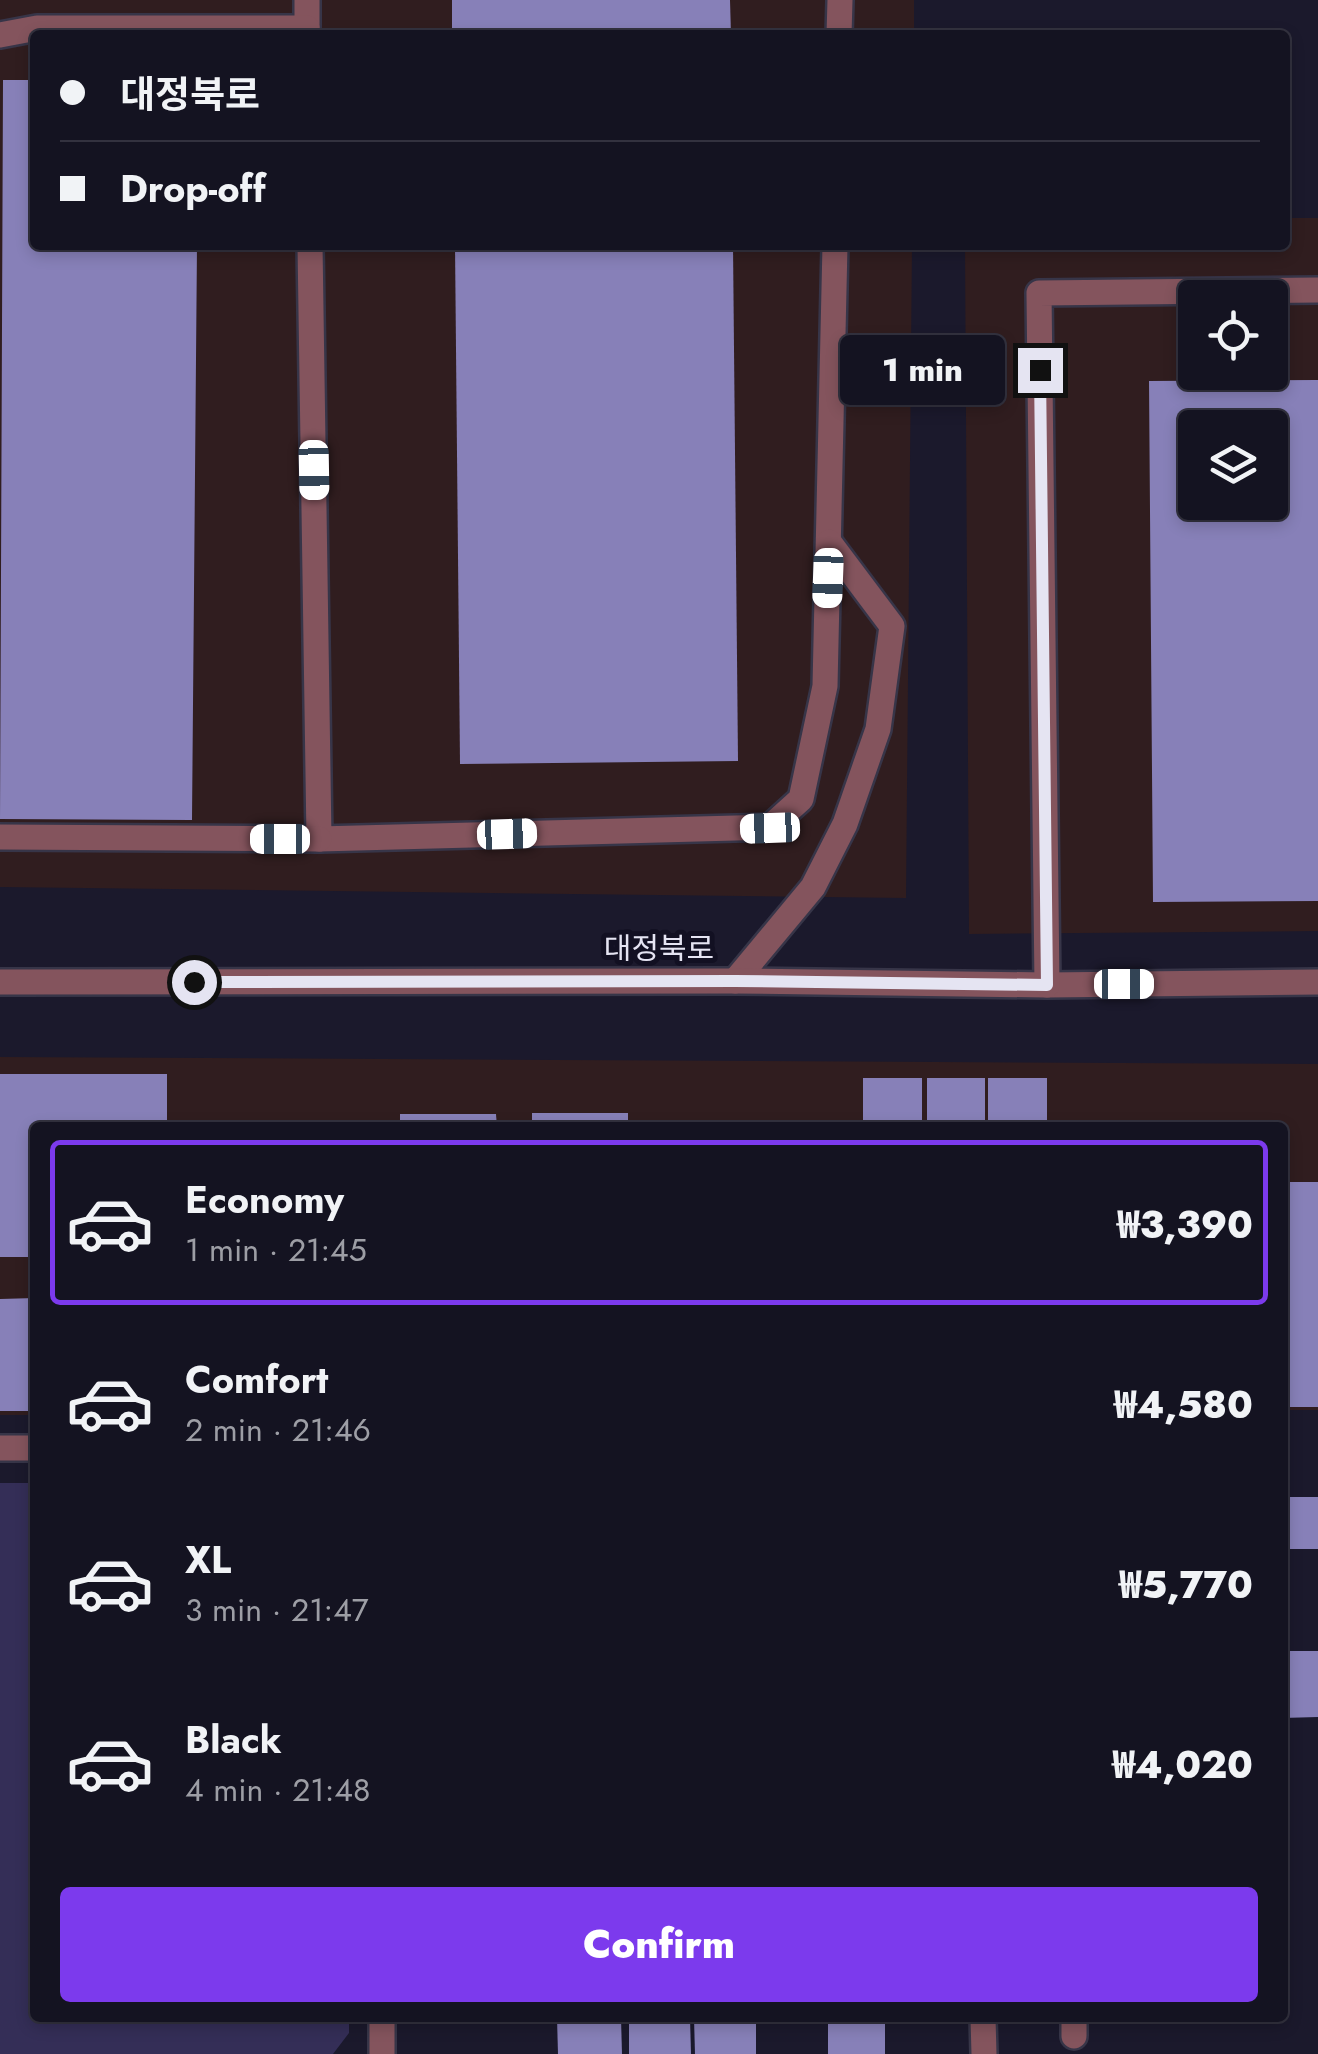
<!DOCTYPE html>
<html lang="en">
<head>
<meta charset="utf-8">
<style>
	:root { --surface:#141321; --page:#21202e; --text:#f1f3f6; --muted:#9d9ea5; --line:#33323f; --accent:#7c3aed }
	body { margin:0; font-family:Jost,"Noto Sans KR",sans-serif; background:var(--page); color:var(--text); height:100vh; display:flex; flex-direction:column; font-size:38px; white-space:nowrap }
	* { box-sizing:border-box; margin:0 }
	p { font-size:32px; color:var(--muted) }
	.icon { flex:none; width:55px; height:55px; fill:none; stroke:currentColor; stroke-width:2; stroke-linecap:round; stroke-linejoin:round }
	.map { position:relative; flex:1; overflow:hidden }
	.panel { position:absolute; left:30px; top:1122px; width:1258px; height:900px; display:flex; flex-direction:column; background:var(--surface); border-radius:10px; box-shadow:0 5px 15px #0003,0 0 0 2px var(--line) }
	.panel>* { flex:none }
	.hud { position:absolute; left:30px; top:30px; width:1260px; height:220px; border-radius:10px; box-shadow:0 5px 15px #0003,0 0 0 2px var(--line); display:grid; align-content:center; height:220px; padding:0 30px; background:var(--surface) }
	.buttons { position:absolute; left:1178px; top:280px; display:grid; gap:20px }
	.buttons a { display:grid; place-items:center; width:110px; height:110px; border-radius:10px; background:var(--surface); box-shadow:0 5px 15px #0003,0 0 0 2px var(--line); font-size:50px }
	.end { position:absolute; width:45px; height:45px; margin:-22px; border:12px solid #e5e4f2; background:#111; box-shadow:0 0 0 5px #111 }
	.from { border-radius:50% }
	.bubble { position:absolute; height:70px; border-radius:10px; background:var(--surface); box-shadow:0 5px 15px #0003,0 0 0 2px var(--line); font-size:32px; font-weight:800; line-height:70px; text-align:center }
	.car { position:absolute; width:30px; height:60px; margin:-30px -15px; border-radius:12px; box-shadow:0 0 8px 2px #0007; background:linear-gradient(#fff 24%,#345 0 40%,#fff 0 76%,#345 0 86%,#fff 0) }
	.hud b { display:flex; align-items:center; gap:35px; height:95px; font-size:38px }
	.hud b+b { border-top:2px solid var(--line) }
	.hud i { width:25px; height:25px; background:var(--text) }
	ul { padding:18px 0 0; list-style:none }
	li { display:flex; align-items:center; gap:30px; height:165px; margin:0 20px 15px; padding:0 10px; border:5px solid transparent; border-radius:10px }
	li div { flex:1 }
	li b { display:block; font-size:38px }
	li em { font-style:normal; font-weight:800 }
	li.current { border-color:var(--accent) }
	li>.icon { width:90px; height:90px; stroke-width:1.5 }
	.cta { display:flex; gap:20px; margin-top:auto; padding:20px 30px }
	.cta a { flex:1; height:115px; border-radius:10px; background:var(--accent); color:#fff; font-size:40px; font-weight:800; line-height:115px; text-align:center }
	.map>svg:first-child { display:block }
	.industrial { fill:#301d1f; fill-rule:evenodd }
	.green { fill:#342e57 }
	.building { fill:#8780b8; fill-rule:evenodd }
	.lines { fill:none; stroke-linecap:round; stroke-linejoin:round }
	.minor-casing { stroke:#373548; stroke-width:30 }
	.minor { stroke:#84545d; stroke-width:25 }
	.route { stroke:#e5e4f2; stroke-width:12 }
	.labels { text-anchor:middle; stroke-width:10; stroke-linejoin:round; paint-order:stroke }
	.street-label { font-size:30px; fill:#e5e4f2; stroke:#121022 }
</style>
</head>
<body>
<div class="map">
<svg width="1318" height="2054" viewBox="0 0 1318 2054">
	<rect width="100%" height="100%" fill="#1b192c"/>
	<!-- industrial -->
	<g class="industrial">
		<polygon points="0,0 914,0 914,35 35,35 35,245 912,245 906,898 0,887"/>
		<path d="M1285,218H1318V931L969,934L965,245H1285ZM1195,298H1270V372H1195ZM1195,428H1270V502H1195Z"/>
		<polygon points="0,1057 1318,1064 1318,1410 1283,1410 1282,1128 35,1128 35,1415 0,1415"/>
	</g>
	<!-- green -->
	<polygon class="green" points="0,1483 35,1483 35,2018 349,2018 349,2033 333,2054 0,2054"/>
	<!-- building -->
	<g class="building">
		<polygon points="452,0 730,0 731,35 452,35"/>
		<polygon points="3,80 35,80 35,245 197,245 192,820 0,819"/>
		<polygon points="455,245 733,245 738,761 460,764"/>
		<path d="M1318,380V901L1153,902L1149,381ZM1195,428H1270V502H1195Z"/>
		<polygon points="0,1074 167,1074 167,1128 35,1128 35,1257 0,1257"/>
		<rect x="863" y="1078" width="59" height="50"/>
		<rect x="927" y="1078" width="58" height="50"/>
		<rect x="988" y="1078" width="59" height="50"/>
		<rect x="532" y="1113" width="96" height="15"/>
		<polygon points="400,1114 496,1114 497,1128 400,1128"/>
		<rect x="1282" y="1182" width="36" height="225"/>
		<polygon points="35,1298 35,1411 0,1411 0,1299"/>
		<rect x="1282" y="1497" width="36" height="52"/>
		<polygon points="1282,1651 1318,1651 1318,1717 1282,1718"/>
		<polygon points="557,2018 621,2018 622,2054 558,2054"/>
		<polygon points="629,2018 690,2018 691,2054 629,2054"/>
		<polygon points="694,2018 756,2018 756,2054 695,2054"/>
		<rect x="828" y="2018" width="57" height="36"/>
	</g>
	<g class="lines">
		<!-- minor casing -->
		<g class="minor-casing">
			<g id="minor">
				<polyline points="307,0 307,35"/>
				<polyline points="0,35 37,28 307,28"/>
				<polyline points="839,35 840,0"/>
				<polyline points="310,245 319,839 770,827 801,799 825,686 835,245"/>
				<polyline points="0,837 319,839"/>
				<polyline points="735,981 813,887 845,824 878,729 892,626 829,542"/>
				<polyline points="0,982 735,981 1047,985 1318,982"/>
				<polyline points="1047,985 1039,293 1318,290"/>
				<polyline points="0,1448 35,1448"/>
				<polyline points="983,2018 984,2054"/>
				<polyline points="1074,2018 1074,2036"/>
				<polyline points="382,2054 382,2018"/>
			</g>
		</g>
		<!-- minor -->
		<use href="#minor" class="minor"/>
	</g>
	<g class="lines">
		<!-- route -->
		<polyline class="route" points="194,982 735,981 1047,985 1040,370"/>
	</g>
	<g class="labels">
		<!-- street labels -->
		<g class="street-label">
			<text x="659" y="959">대정북로</text>
		</g>
	</g>
</svg>
<div class="buttons">
<a><svg class="icon" aria-label="locate" viewBox="0 0 24 24"><circle cx="12" cy="12" r="6"/><path d="M12 2v4M12 18v4M2 12h4M18 12h4"/></svg></a>
<a><svg class="icon" aria-label="layers" viewBox="0 0 24 24"><path d="M12 4l9 5-9 5-9-5zM3 14l9 5 9-5"/></svg></a>
</div>
<i class="end from" style="left:194px;top:982px"></i>
<i class="end" style="left:1040px;top:370px"></i>
<div class="bubble" style="left:840px;top:335px;width:165px">1 min</div>
<i class="car" style="left:314px;top:470px;rotate:179deg"></i>
<i class="car" style="left:828px;top:578px;rotate:182deg"></i>
<i class="car" style="left:770px;top:828px;rotate:268deg"></i>
<i class="car" style="left:507px;top:834px;rotate:88deg"></i>
<i class="car" style="left:280px;top:839px;rotate:270deg"></i>
<i class="car" style="left:1124px;top:984px;rotate:90deg"></i>
<div class="hud">
<b><i class="from"></i>대정북로</b>
<b><i></i>Drop-off</b>
</div>
<section class="panel">
<ul>
<li class="current"><svg class="icon" aria-label="car" viewBox="0 0 24 24"><path d="M5 17H2v-5l4-1 3-4h7l3 4 3 1v5h-3M9 17h6M6 11h13"/><circle cx="7" cy="17" r="2"/><circle cx="17" cy="17" r="2"/></svg><div><b>Economy</b><p>1 min · 21:45</p></div><em>₩3,390</em></li>
<li><svg class="icon" aria-label="car" viewBox="0 0 24 24"><path d="M5 17H2v-5l4-1 3-4h7l3 4 3 1v5h-3M9 17h6M6 11h13"/><circle cx="7" cy="17" r="2"/><circle cx="17" cy="17" r="2"/></svg><div><b>Comfort</b><p>2 min · 21:46</p></div><em>₩4,580</em></li>
<li><svg class="icon" aria-label="car" viewBox="0 0 24 24"><path d="M5 17H2v-5l4-1 3-4h7l3 4 3 1v5h-3M9 17h6M6 11h13"/><circle cx="7" cy="17" r="2"/><circle cx="17" cy="17" r="2"/></svg><div><b>XL</b><p>3 min · 21:47</p></div><em>₩5,770</em></li>
<li><svg class="icon" aria-label="car" viewBox="0 0 24 24"><path d="M5 17H2v-5l4-1 3-4h7l3 4 3 1v5h-3M9 17h6M6 11h13"/><circle cx="7" cy="17" r="2"/><circle cx="17" cy="17" r="2"/></svg><div><b>Black</b><p>4 min · 21:48</p></div><em>₩4,020</em></li>
</ul>
<div class="cta"><a>Confirm</a></div>
</section>
</div>
</body>
</html>
